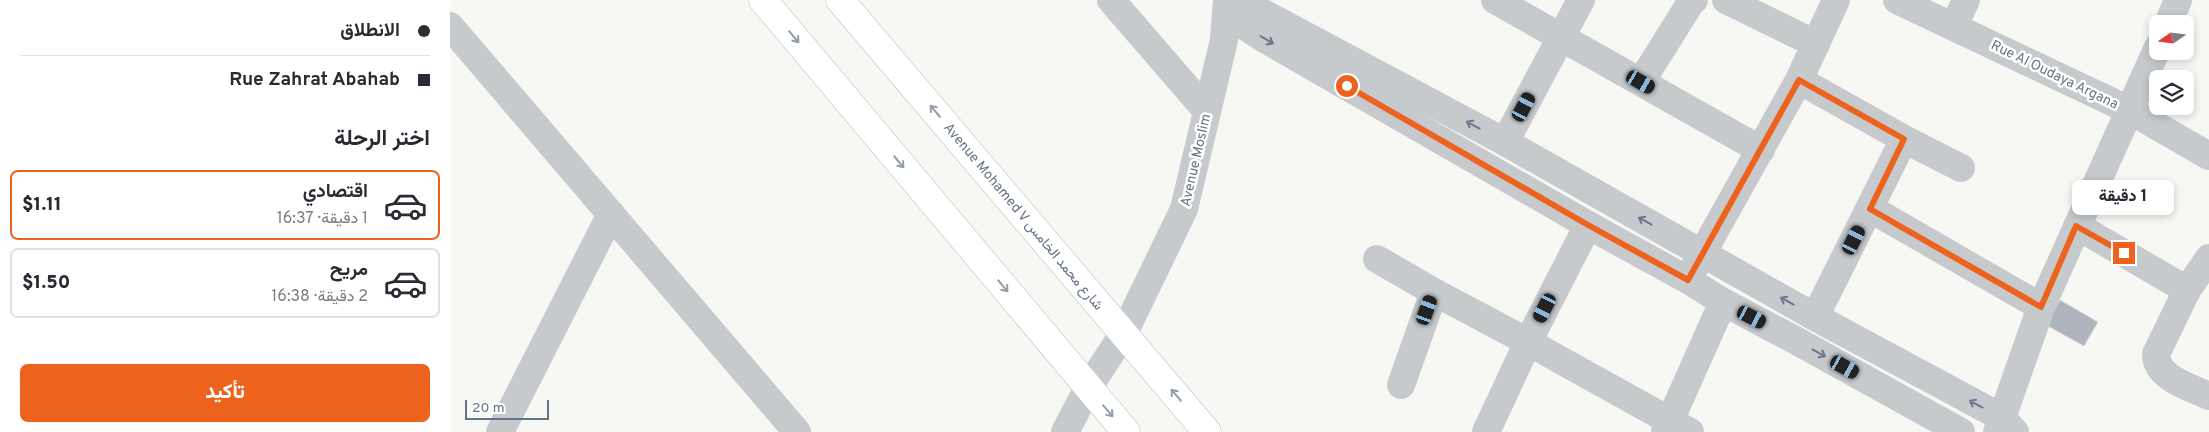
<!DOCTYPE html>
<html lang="ar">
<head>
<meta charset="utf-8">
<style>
	:root { --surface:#fff; --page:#f2f2f3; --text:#2b2b33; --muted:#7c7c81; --line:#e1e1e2; --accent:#ed631e }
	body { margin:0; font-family:Overpass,Vazirmatn,sans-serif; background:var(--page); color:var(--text); direction:rtl; height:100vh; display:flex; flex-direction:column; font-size:19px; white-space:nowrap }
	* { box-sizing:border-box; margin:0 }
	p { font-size:16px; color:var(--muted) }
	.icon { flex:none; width:28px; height:28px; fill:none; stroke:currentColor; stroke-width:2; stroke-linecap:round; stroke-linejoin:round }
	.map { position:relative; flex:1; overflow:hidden; direction:ltr }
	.drawer { display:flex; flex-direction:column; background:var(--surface); width:450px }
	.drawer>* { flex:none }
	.top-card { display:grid; align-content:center; height:110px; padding:0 20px; background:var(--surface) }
	.needle { width:32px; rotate:256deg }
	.buttons { position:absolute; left:1699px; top:15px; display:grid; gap:10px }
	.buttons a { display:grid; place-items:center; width:45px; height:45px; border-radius:8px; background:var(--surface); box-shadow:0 2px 8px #0003; font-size:25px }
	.scale { position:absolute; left:15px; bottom:12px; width:84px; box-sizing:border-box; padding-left:5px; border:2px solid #647486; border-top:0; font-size:14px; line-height:18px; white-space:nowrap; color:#647486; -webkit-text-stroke:4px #fff; paint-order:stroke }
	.end { position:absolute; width:22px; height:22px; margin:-11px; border:6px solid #ed631e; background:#fff; box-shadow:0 0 0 2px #fff }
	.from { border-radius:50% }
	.bubble { position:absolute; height:35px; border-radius:8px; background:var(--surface); box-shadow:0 2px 8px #0003; font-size:16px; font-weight:800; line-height:35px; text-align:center; direction:rtl }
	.car { position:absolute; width:15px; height:30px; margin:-15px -8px; border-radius:6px; box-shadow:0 0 4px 1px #0007; background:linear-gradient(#222 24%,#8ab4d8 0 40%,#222 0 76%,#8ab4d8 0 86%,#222 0) }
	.top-card b { display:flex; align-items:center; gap:18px; height:48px; font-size:19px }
	.top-card b+b { border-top:1px solid var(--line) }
	.top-card i { width:12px; height:12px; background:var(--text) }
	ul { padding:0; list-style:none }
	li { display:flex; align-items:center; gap:15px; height:70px; margin:0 10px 8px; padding:0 10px; border:2px solid var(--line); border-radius:8px }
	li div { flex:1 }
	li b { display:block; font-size:19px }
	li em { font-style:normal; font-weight:800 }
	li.current { border-color:var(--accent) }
	li>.icon { width:45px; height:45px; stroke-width:1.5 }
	h2 { padding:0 20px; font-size:22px; line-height:60px }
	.action { display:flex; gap:10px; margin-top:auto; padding:10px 20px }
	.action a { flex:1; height:58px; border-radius:8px; background:var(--accent); color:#fff; font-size:20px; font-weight:800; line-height:58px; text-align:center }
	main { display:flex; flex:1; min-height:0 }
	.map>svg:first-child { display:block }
	.building { fill:#aeb5bc; stroke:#d8d8d6 }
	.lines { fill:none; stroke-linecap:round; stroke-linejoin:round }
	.secondary-casing { stroke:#b8bdc2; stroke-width:29 }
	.street { stroke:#c6cacd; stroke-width:28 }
	.secondary { stroke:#fff; stroke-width:28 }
	.oneway { stroke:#929eaa }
	.oneway2 { stroke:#69788a }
	.route { stroke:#ed631e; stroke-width:6 }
	.labels { text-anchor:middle; stroke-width:5; stroke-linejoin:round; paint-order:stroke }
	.street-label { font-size:14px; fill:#647486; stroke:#fff }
</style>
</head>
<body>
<main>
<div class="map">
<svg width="1759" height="432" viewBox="0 0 1759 432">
	<rect width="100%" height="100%" fill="#f7f7f3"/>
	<!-- building -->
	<polygon class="building" points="1610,300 1648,322 1634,346 1596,325"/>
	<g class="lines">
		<!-- secondary casing -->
		<g class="secondary-casing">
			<g id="secondary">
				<polyline points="313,0 676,432"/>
				<polyline points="390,0 757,432"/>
			</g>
		</g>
		<!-- street -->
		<g class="street">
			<polyline points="661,0 757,111"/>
			<polyline points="789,0 1055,142 1365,317 1551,417 1565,432"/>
			<polyline points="1045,0 1311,150"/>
			<polyline points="1276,0 1366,44"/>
			<polyline points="1447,0 1679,110 1759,156"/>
			<polyline points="776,14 813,38 1138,225 1238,280 1273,302 1345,340 1511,432"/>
			<polyline points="1718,24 1728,0"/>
			<polyline points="0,26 347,432"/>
			<polyline points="1504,26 1516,0"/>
			<polyline points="1349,80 1454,139 1511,168"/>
			<polyline points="1191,82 1241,2 1244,0"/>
			<polyline points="1055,142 1131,0"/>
			<polyline points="1421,209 1591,307"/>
			<polyline points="1627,226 1737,290"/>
			<path d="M1759,258L1737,290L1706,354C1706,378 1740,387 1759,396"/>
			<polyline points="927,259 984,292 1078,342 1240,432"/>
			<polyline points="1243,270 1349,80 1386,0"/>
			<polyline points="1365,317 1454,139"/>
			<polyline points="951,385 984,292"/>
			<polyline points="50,432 161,214"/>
			<polyline points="615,432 638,388 674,333 734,209 774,40 777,0"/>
			<polyline points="1036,432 1078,342 1138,225"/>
			<polyline points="1215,432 1273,302"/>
			<polyline points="1547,432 1591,307 1708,47"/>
		</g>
		<!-- secondary -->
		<use href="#secondary" class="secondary"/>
	</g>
	<!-- one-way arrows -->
	<defs><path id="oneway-shaft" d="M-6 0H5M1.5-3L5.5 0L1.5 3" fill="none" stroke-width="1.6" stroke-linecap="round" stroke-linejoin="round" transform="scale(1.25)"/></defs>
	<g class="oneway">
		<use href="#oneway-shaft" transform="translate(344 37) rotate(50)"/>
		<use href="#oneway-shaft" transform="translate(485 111) rotate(-130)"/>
		<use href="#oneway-shaft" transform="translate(449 162) rotate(50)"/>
		<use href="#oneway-shaft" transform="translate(553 286) rotate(50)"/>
		<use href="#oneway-shaft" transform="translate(726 395) rotate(-130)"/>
		<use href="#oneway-shaft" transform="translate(658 411) rotate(49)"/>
	</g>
	<g class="oneway2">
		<use href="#oneway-shaft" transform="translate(817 40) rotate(31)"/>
		<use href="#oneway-shaft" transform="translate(1023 125) rotate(-152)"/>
		<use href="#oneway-shaft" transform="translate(1195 221) rotate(-151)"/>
		<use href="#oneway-shaft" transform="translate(1337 301) rotate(-151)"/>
		<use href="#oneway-shaft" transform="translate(1369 353) rotate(29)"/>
		<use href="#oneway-shaft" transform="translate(1526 404) rotate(-152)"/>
	</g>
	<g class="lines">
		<!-- route -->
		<polyline class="route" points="897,86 1138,225 1238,280 1349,80 1454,139 1420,209 1591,307 1626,226 1674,253"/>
	</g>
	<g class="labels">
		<!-- street labels -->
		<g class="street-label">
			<text transform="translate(1605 74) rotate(26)" y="5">Rue Al Oudaya Argana</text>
			<text transform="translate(745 160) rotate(-77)" y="5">Avenue Moslim</text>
			<text transform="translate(574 216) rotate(50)" y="5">Avenue Mohamed V شارع محمد الخامس</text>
		</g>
	</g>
</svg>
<div class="buttons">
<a><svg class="needle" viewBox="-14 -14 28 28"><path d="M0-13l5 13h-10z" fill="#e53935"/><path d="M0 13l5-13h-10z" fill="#7c7c81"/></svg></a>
<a><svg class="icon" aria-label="layers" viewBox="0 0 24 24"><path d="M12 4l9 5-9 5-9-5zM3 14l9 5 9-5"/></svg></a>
</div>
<div class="scale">20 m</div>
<i class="end from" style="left:897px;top:86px"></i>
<i class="end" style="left:1674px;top:253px"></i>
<div class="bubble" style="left:1622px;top:180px;width:102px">1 دقيقة</div>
<i class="car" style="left:1191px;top:82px;rotate:120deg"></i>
<i class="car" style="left:1074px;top:107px;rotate:28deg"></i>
<i class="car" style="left:1404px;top:240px;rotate:27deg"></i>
<i class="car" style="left:1095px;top:308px;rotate:207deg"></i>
<i class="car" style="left:977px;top:310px;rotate:20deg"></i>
<i class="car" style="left:1302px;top:317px;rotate:117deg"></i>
<i class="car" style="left:1395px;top:367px;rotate:119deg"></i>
</div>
<section class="drawer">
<div class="top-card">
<b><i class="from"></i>الانطلاق</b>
<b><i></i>Rue Zahrat Abahab</b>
</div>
<h2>اختر الرحلة</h2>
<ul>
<li class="current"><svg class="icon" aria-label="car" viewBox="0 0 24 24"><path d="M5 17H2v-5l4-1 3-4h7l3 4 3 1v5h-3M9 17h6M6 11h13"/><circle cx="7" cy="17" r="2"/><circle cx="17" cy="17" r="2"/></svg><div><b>اقتصادي</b><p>1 دقيقة · 16:37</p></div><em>$1.11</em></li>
<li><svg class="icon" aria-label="car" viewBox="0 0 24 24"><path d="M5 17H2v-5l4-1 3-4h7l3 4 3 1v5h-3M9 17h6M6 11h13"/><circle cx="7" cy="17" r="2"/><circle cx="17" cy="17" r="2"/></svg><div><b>مريح</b><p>2 دقيقة · 16:38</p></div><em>$1.50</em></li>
</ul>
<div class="action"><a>تأكيد</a></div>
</section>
</main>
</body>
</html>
